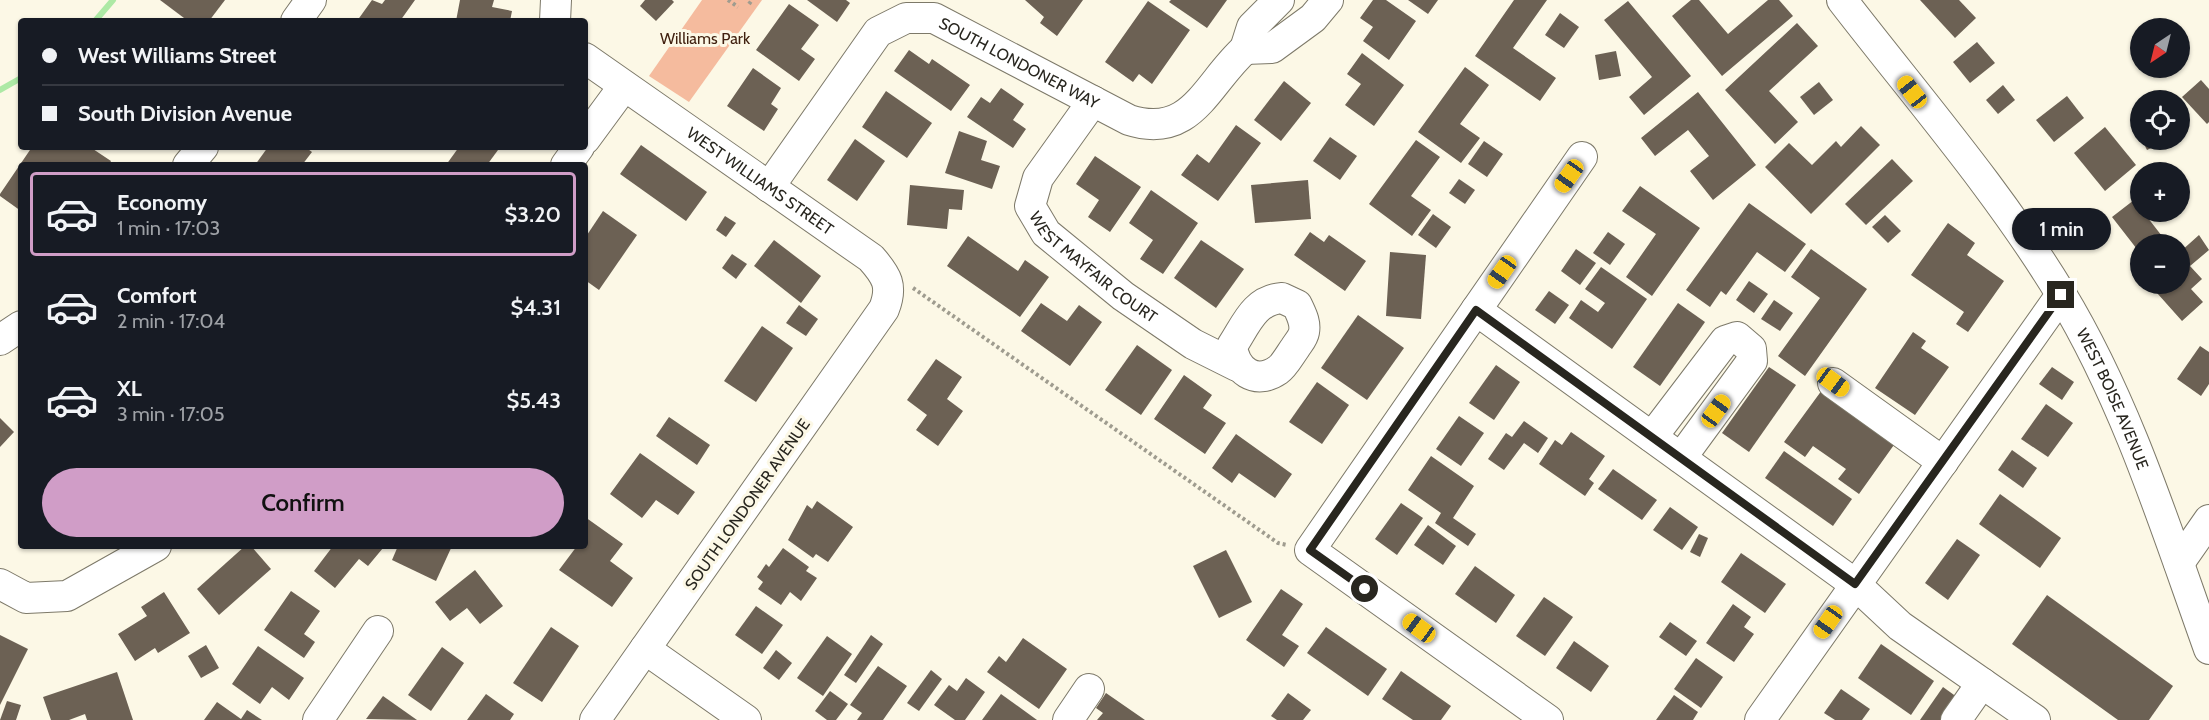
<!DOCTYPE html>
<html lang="en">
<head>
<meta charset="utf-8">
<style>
	:root { --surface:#171b24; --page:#242831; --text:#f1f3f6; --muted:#9ea1a6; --line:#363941; --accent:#d09dc7 }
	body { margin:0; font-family:Cabin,sans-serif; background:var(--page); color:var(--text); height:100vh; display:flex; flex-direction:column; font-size:22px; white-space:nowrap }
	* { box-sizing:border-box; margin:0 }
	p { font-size:20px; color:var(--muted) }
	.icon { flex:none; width:33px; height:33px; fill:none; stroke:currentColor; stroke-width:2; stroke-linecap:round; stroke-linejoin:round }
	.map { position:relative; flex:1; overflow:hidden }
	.side { position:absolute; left:18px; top:162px; width:570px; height:387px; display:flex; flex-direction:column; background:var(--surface); border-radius:6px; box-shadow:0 2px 4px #0004 }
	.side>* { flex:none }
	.hud { position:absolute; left:18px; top:18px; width:570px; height:132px; border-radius:6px; box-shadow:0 2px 4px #0004; display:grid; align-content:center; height:132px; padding:0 24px; background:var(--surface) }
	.needle { width:39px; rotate:215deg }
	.controls { position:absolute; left:2130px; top:18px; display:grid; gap:12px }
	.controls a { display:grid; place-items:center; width:60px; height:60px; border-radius:50%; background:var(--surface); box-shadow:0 2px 4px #0004; font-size:30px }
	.end { position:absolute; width:27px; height:27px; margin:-14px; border:8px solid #28261f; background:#fff; box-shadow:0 0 0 3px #fff }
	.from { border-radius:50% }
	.bubble { position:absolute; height:42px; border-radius:21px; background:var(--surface); box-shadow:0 2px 4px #0004; font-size:20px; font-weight:600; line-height:42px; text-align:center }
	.car { position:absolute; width:18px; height:36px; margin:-18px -9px; border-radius:8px; box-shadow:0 0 4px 2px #0007; background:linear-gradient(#f5c518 24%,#345 0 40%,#f5c518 0 76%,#345 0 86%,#f5c518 0) }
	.hud b { display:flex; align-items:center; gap:21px; height:57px; font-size:22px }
	.hud b+b { border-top:2px solid var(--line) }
	.hud i { width:15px; height:15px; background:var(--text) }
	ul { padding:10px 0 0; list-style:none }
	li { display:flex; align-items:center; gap:18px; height:84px; margin:0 12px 9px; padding:0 12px; border:3px solid transparent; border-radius:6px }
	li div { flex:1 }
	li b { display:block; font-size:22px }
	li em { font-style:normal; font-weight:600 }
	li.current { border-color:var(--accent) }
	li>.icon { width:54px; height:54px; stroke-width:1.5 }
	.button { display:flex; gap:12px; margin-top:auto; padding:12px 24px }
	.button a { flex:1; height:69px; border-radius:36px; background:var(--accent); color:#111; font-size:24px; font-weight:600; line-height:69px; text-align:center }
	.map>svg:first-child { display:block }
	.green { fill:#f5bb9e }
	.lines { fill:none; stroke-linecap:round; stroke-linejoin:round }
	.stream { stroke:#ade9a5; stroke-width:6 }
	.building { fill:#6c6154 }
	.minor-casing { stroke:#7d7969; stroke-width:32 }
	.path { stroke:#9f9c8f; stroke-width:4; stroke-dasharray:3 3; stroke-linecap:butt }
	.minor { stroke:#fff; stroke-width:30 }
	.route { stroke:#28261f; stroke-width:8 }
	.labels { text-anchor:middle; stroke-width:6; stroke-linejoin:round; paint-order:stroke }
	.park-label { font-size:16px; fill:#412110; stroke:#fcf8e6 }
	.street-label { font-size:16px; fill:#28261f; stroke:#fcf8e6 }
</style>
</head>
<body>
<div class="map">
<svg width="2209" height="720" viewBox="0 0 2209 720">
	<rect width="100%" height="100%" fill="#fcf8e6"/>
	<!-- green -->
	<polygon class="green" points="702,0 762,0 689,102 649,76"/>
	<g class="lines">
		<!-- stream -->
		<g class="stream">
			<polyline points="95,21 113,0"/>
			<polyline points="0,90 21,78"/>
		</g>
	</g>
	<!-- building -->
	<g class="building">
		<polygon points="160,0 225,0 209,21 188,21"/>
		<polygon points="372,0 382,4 385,0 415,0 400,21 357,21"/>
		<polygon points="460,0 494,0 492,7 512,11 510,21 456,21"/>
		<polygon points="645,0 672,0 674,2 656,21 640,6"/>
		<polygon points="807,0 846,0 850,3 837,22"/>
		<polygon points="1025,0 1083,0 1057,36 1040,23 1044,17"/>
		<polygon points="1171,0 1227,0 1207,28 1169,2"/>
		<polygon points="1373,0 1386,0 1416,21 1389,60 1363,41 1373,27 1360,18"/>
		<polygon points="1408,0 1438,0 1428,14"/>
		<polygon points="1514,0 1547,0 1513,48 1556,78 1540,101 1475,56"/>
		<polygon points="1691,0 1699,0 1728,34 1768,0 1779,0 1793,16 1722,76 1672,16"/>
		<polygon points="1920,0 1959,0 1976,18 1955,38"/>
		<polygon points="1148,1 1190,30 1152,84 1139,74 1133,82 1105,62"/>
		<polygon points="1628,1 1691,76 1644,115 1629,97 1652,77 1604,20"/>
		<polygon points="789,4 819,25 801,49 815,59 799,81 756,50"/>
		<polygon points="1560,13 1579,27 1564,48 1545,35"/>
		<polygon points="1797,23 1818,46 1769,91 1798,122 1775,144 1725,90"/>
		<polygon points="1977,42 1995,63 1970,83 1953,62"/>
		<polygon points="909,50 929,64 932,59 970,85 951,111 894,71"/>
		<polygon points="1616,51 1621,76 1599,80 1595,55"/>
		<polygon points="1362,53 1404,85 1374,126 1345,105 1361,84 1347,74"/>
		<polygon points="1465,67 1489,85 1460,124 1480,138 1461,163 1418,132"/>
		<polygon points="753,68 781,88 771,104 778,109 764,131 727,106"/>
		<polygon points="2201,80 2209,89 2209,122 2207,124 2182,97"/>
		<polygon points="1284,81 1311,103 1281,141 1254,120"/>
		<polygon points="1819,82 1833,100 1814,115 1800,97"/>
		<polygon points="2003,85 2015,100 1998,114 1986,100"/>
		<polygon points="1001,88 1024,104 1013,120 1026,129 1013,148 967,117 981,97 990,103"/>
		<polygon points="886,91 932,123 907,158 862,127"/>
		<polygon points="1698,92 1756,165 1713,200 1690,171 1709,156 1688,130 1655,156 1641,138"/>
		<polygon points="2067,96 2084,118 2054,142 2036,120"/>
		<polygon points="1236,125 1261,143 1218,201 1181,175 1197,154 1209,163"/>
		<polygon points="1861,126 1880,145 1811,214 1765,167 1789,143 1812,165 1836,141 1841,147"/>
		<polygon points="2105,127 2136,165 2105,191 2074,153"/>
		<polygon points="959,131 987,141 981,160 1000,166 992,189 945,173"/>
		<polygon points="1330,137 1357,156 1340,180 1313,161"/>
		<polygon points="855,139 885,161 857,201 827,180"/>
		<polygon points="1416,140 1440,157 1411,196 1431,210 1412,236 1369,204"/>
		<polygon points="2142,140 2168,140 2147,150"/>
		<polygon points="1484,141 1503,154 1487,177 1468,164"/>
		<polygon points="641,145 707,192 686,221 620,174"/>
		<polygon points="32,147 90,147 111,161 109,165 71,163 70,165 21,165 21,211 0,196 0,194"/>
		<polygon points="268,147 305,147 312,152 302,165 255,165"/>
		<polygon points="459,147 494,147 498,150 487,165 446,165"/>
		<polygon points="1095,156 1141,187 1110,232 1088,217 1099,200 1076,184"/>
		<polygon points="1892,159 1913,181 1866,225 1845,204"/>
		<polygon points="1459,179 1475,190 1465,204 1449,193"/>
		<polygon points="1308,180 1311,219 1255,223 1251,185"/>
		<polygon points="910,185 964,190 962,210 949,209 947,229 907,225"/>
		<polygon points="1640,186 1700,228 1652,296 1626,277 1656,234 1622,211"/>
		<polygon points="1151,190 1198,223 1163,274 1140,259 1153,240 1129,223"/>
		<polygon points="2134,200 2165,240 2160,244 2140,244 2140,253 2112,217"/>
		<polygon points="1749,203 1806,244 1785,272 1757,252 1726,295 1721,291 1710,307 1686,290"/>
		<polygon points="603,211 637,235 599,290 585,280 585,238"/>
		<polygon points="1433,214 1451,227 1436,248 1418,235"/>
		<polygon points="1885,215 1901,231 1888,243 1872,227"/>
		<polygon points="725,216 736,223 726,237 716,230"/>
		<polygon points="1948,223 1975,243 1967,255 2004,281 1968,332 1956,324 1964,312 1911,275"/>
		<polygon points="1310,232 1324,242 1329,235 1366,261 1345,291 1294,255"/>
		<polygon points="1608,232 1625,244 1610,265 1593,253"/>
		<polygon points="2199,235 2209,250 2190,266 2202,279 2191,289 2203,302 2182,321 2149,284 2180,284 2180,252"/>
		<polygon points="968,236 1018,271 1025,260 1049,277 1020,317 947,266"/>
		<polygon points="774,240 821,276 801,303 754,266"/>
		<polygon points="1201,240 1244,269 1216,308 1174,278"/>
		<polygon points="1576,249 1596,263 1580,285 1561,271"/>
		<polygon points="1811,249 1867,289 1805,376 1778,356 1820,298 1791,277"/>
		<polygon points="1390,252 1426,255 1421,319 1386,316"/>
		<polygon points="732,254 747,264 736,279 722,268"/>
		<polygon points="1601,267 1647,299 1612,349 1569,318 1581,300 1598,312 1605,303 1585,289"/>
		<polygon points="1749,281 1768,294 1754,313 1736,300"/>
		<polygon points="1549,291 1569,305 1555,324 1535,310"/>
		<polygon points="1774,300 1793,313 1780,331 1761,319"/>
		<polygon points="1041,303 1067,321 1079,305 1102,322 1070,366 1021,331"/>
		<polygon points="1678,303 1705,322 1660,386 1633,367"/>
		<polygon points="799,305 818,319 806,336 786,323"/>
		<polygon points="1358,315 1404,348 1367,400 1321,368"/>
		<polygon points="762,326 793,348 756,402 724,381"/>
		<polygon points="1913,332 1926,341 1921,348 1949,367 1915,415 1875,388"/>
		<polygon points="1137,345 1172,370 1141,415 1105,390"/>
		<polygon points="2200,346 2209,352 2209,384 2201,396 2177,379"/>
		<polygon points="936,359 962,377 947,399 963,411 938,446 916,430 927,415 907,400"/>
		<polygon points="1496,365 1520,382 1494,420 1469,403"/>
		<polygon points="1769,367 1796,385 1749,452 1722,433"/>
		<polygon points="2052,367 2074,382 2062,400 2039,384"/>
		<polygon points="1184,375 1212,395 1203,408 1226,423 1205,454 1154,419"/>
		<polygon points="1317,382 1349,405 1322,444 1289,422"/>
		<polygon points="1822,390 1896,442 1859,494 1838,479 1846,469 1813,446 1805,457 1784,442"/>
		<polygon points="2046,404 2073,423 2048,457 2021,439"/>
		<polygon points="1459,416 1484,433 1461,466 1436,449"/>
		<polygon points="669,417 710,445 697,465 656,436"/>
		<polygon points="0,418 14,432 0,447"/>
		<polygon points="1524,421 1548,438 1538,453 1524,443 1504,470 1488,459 1506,433 1512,437"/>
		<polygon points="1571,432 1605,456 1589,479 1594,483 1585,496 1539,464 1555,440 1562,445"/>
		<polygon points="1236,434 1292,474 1275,498 1239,473 1232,483 1212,468"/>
		<polygon points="2012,450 2037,468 2023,488 1998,470"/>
		<polygon points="1784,451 1852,499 1833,526 1765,478"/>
		<polygon points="640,453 695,492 678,515 656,500 642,518 610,494"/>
		<polygon points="1431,456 1474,486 1453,518 1476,534 1468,546 1435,523 1441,513 1408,490"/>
		<polygon points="1613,469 1657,500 1642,520 1598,489"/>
		<polygon points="2000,494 2061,538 2040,568 1979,524"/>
		<polygon points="817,501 853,527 828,562 816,554 813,558 788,540 807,505 812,509"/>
		<polygon points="1401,503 1423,518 1397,555 1375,539"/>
		<polygon points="1670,507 1698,527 1682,550 1653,530"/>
		<polygon points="585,517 623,544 610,561 633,578 612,607 559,570 577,546 585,546"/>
		<polygon points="1428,525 1456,546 1443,565 1414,545"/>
		<polygon points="1699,534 1708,538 1700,557 1690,552"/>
		<polygon points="1957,539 1980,555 1948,600 1925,583"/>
		<polygon points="245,546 251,546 271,569 219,615 197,589"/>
		<polygon points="333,546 380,546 383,548 368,566 359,559 335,588 314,571"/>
		<polygon points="398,546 452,546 436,581 392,560"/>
		<polygon points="783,548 809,567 806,571 817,578 801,601 790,592 781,605 758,589 763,582 757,577 766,564 769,567"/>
		<polygon points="1226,550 1252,602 1219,618 1193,566"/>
		<polygon points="1741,553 1786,584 1765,613 1721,582"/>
		<polygon points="1475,566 1515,595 1496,623 1455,594"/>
		<polygon points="475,570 503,606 480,624 467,608 450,621 435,602"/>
		<polygon points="1281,589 1303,604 1282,635 1299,646 1284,667 1246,640"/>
		<polygon points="291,591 320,611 304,634 315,642 304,658 264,630"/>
		<polygon points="164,592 190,633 158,653 155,648 135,661 118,634 147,616 141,607"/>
		<polygon points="2047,595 2173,686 2149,720 2118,720 2012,644"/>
		<polygon points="1544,597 1573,617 1545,656 1516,636"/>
		<polygon points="1733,604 1751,617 1744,627 1754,634 1734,662 1706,643"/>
		<polygon points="756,606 783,625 762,654 735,635"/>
		<polygon points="1670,622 1697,641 1686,656 1659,637"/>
		<polygon points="551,627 579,646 542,702 513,683"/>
		<polygon points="1326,627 1387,669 1368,696 1307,653"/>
		<polygon points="0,635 28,649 0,705"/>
		<polygon points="871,635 883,644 856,683 844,675"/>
		<polygon points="827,636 852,654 823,696 797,678"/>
		<polygon points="1023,638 1067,669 1039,709 987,672 999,656 1006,662"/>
		<polygon points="1574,641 1609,666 1591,692 1556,668"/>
		<polygon points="1881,644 1934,681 1911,715 1858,678"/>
		<polygon points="206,645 219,668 201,678 188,656"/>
		<polygon points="258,646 304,678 289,700 272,687 260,704 232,684"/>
		<polygon points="442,647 464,663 431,711 408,695"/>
		<polygon points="776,650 792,663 779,680 763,668"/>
		<polygon points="1696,658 1723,677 1701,708 1674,689"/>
		<polygon points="878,666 907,686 883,720 857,720 862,713 850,705"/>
		<polygon points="931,670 942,679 919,711 907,703"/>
		<polygon points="1401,671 1451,706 1441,720 1413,720 1382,699"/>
		<polygon points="117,672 133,720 87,720 85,714 69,720 51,720 43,697"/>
		<polygon points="966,678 985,692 965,720 955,720 934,705 949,685 957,691"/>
		<polygon points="1943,687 1961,700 1947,720 1920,720"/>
		<polygon points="1841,689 1870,709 1862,720 1835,720 1824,713"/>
		<polygon points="830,691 848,704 836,720 827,720 815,711"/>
		<polygon points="1106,693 1145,720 1097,720 1103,713 1096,708"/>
		<polygon points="1288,693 1311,710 1303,720 1277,720 1271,716"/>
		<polygon points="486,694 514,714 510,720 467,720"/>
		<polygon points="1001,694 1037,720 982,720"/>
		<polygon points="1674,695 1698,712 1693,720 1656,720"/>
		<polygon points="383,696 417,720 366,719"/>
		<polygon points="7,701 21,705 16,720 0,720"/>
		<polygon points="217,702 241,719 247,710 262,720 204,720"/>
	</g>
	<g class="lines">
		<!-- minor casing -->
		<g class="minor-casing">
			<g id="minor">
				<polyline points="1279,0 1252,27 1245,49 1272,48 1313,18 1328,0"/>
				<path id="s1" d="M1842,0C1916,96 1998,190 2061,294C2127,403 2166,529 2209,649"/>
				<polyline points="296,21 311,0"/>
				<polyline points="555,21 556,0"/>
				<path id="s2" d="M585,58L871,258C887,276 893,286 884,309L595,720"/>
				<path id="s3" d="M1093,101L1038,178L1030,206L1046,233L1123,296L1193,344L1237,366"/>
				<polyline points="585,139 624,86"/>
				<polyline points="188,165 203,147"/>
				<polyline points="566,165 579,147"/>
				<path id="s4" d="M769,187L878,32L906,18H934L1129,120C1192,140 1206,84 1245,49"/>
				<path d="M1282,298L1297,305C1301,314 1306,322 1304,332C1303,338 1298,343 1295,348C1290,355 1284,366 1278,370C1255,386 1235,370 1232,346C1246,325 1254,300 1282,298Z"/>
				<polyline points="1476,310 1855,584 1900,626 2035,720"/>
				<polyline points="0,340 21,326"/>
				<polyline points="1833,383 1943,462"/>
				<polyline points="1652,437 1725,341 1737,337 1751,349 1752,361 1681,458"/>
				<polyline points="2179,563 2209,520"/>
				<polyline points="0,584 26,598 67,596 156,546"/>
				<polyline points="645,649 746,720"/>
				<polyline points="318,720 378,631"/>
				<polyline points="1068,720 1089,689"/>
				<polyline points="1548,720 1310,550 1582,157"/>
				<polyline points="1760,720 2061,295"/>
				<polyline points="1956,720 1982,683"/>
			</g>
		</g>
		<!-- path -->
		<g class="path">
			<polyline points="728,0 738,7"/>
			<polyline points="749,4 752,0"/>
			<polyline points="913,288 1278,543 1287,545"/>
		</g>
		<!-- minor -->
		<use href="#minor" class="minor"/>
	</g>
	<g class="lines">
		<!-- route -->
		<polyline class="route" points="1365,589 1310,550 1476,310 1855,584 2061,295"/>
	</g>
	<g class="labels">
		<!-- park labels -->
		<g class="park-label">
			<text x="705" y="44">Williams Park</text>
		</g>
		<!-- street labels -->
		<g class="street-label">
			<text dy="6" stroke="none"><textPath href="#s4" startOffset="345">SOUTH LONDONER WAY</textPath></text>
			<text dy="6" stroke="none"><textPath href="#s2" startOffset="214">WEST WILLIAMS STREET</textPath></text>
			<text dy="6" stroke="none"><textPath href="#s3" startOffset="213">WEST MAYFAIR COURT</textPath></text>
			<text dy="6" stroke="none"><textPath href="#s1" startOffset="484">WEST BOISE AVENUE</textPath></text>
			<text transform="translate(747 504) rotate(-55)" y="6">SOUTH LONDONER AVENUE</text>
		</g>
	</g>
</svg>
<div class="controls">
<a><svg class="needle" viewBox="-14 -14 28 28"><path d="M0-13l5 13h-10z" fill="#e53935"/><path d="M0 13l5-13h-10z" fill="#9ea1a6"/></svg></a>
<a><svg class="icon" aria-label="locate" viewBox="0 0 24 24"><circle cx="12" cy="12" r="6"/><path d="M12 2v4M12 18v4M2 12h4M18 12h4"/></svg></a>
<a>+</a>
<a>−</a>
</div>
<i class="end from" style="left:1365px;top:589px"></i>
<i class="end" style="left:2061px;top:295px"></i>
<div class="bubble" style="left:2012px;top:208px;width:99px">1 min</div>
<i class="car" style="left:1912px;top:92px;rotate:322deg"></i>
<i class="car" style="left:1569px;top:176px;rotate:215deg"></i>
<i class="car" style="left:1502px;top:272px;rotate:215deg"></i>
<i class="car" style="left:1833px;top:382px;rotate:126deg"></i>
<i class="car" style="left:1716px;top:411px;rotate:36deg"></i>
<i class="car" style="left:1828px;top:622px;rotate:215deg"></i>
<i class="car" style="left:1419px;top:628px;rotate:306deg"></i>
<div class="hud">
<b><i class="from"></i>West Williams Street</b>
<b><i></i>South Division Avenue</b>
</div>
<section class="side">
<ul>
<li class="current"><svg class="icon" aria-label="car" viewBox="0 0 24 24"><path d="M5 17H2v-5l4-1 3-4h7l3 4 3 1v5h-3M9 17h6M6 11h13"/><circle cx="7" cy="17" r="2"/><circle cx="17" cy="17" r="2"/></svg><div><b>Economy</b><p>1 min · 17:03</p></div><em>$3.20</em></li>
<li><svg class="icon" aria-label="car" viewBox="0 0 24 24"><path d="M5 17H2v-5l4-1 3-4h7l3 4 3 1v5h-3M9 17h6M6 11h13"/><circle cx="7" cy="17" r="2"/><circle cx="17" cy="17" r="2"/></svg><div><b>Comfort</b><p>2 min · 17:04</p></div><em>$4.31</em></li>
<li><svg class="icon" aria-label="car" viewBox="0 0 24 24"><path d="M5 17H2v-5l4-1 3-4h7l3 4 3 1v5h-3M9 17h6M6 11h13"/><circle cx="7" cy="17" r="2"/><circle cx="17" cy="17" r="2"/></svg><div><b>XL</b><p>3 min · 17:05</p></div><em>$5.43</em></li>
</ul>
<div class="button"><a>Confirm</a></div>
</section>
</div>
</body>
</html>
